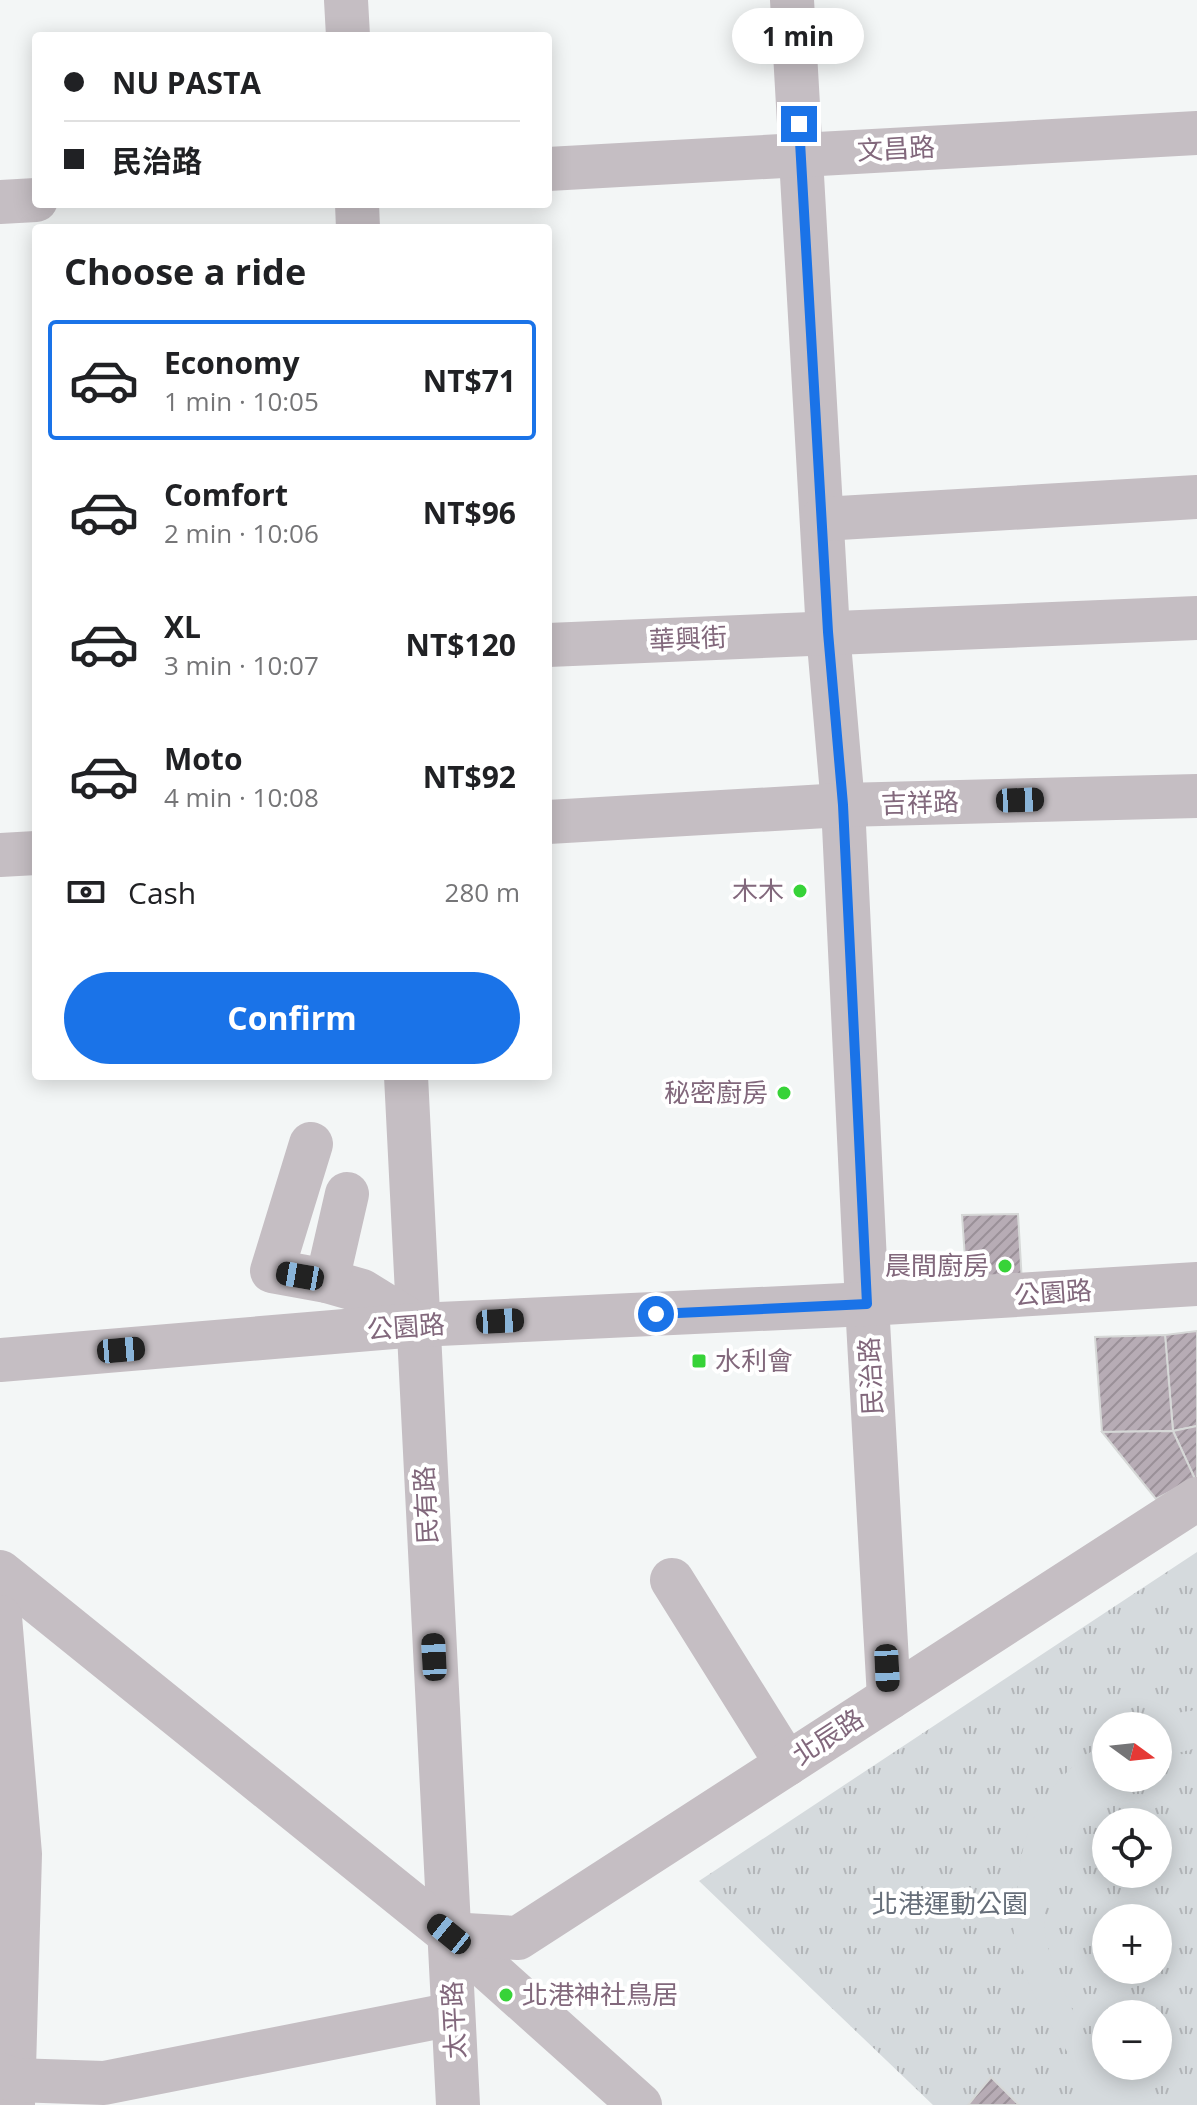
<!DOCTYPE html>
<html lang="en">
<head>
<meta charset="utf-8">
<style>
	:root { --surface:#fff; --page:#f2f2f2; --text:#202124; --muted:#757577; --line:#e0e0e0; --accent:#1a73e8 }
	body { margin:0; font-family:"Open Sans","Noto Sans TC",sans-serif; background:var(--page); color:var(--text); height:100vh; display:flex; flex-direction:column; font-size:30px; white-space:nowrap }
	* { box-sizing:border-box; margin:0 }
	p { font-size:26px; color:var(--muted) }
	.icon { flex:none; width:44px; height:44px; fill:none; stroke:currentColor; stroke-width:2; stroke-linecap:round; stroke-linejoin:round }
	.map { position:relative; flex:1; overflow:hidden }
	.details { position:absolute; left:32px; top:224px; width:520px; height:856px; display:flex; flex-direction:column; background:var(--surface); border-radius:8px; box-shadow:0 4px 20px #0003 }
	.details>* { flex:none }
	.hud { position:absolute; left:32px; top:32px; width:520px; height:176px; border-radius:8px; box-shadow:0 4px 20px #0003; display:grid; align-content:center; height:176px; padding:0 32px; background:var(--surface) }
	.needle { width:52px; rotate:105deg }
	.fabs { position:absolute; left:1092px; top:1712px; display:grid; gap:16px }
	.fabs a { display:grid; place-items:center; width:80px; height:80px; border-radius:50%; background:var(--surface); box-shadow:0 4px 20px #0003; font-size:40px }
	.end { position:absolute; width:36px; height:36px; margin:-18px; border:10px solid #1a73e8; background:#fff; box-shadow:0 0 0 4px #fff }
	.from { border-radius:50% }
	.bubble { position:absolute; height:56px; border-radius:28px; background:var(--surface); box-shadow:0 4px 20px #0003; font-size:26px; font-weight:700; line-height:56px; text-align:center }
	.car { position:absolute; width:24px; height:48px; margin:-24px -12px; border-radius:10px; box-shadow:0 0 6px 2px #0007; background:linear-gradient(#222 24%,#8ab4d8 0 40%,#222 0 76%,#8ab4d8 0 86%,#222 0) }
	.hud b { display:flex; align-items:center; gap:28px; height:76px; font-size:30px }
	.hud b+b { border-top:2px solid var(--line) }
	.hud i { width:20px; height:20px; background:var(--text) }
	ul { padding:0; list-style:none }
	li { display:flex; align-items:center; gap:24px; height:120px; margin:0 16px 12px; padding:0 16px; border:4px solid transparent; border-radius:8px }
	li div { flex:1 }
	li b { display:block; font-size:30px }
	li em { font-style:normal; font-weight:700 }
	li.selected { border-color:var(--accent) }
	li>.icon { width:72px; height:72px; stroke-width:1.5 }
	h2 { padding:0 32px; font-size:36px; line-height:96px }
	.pay { display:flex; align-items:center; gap:20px; height:88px; padding:0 32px; font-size:30px }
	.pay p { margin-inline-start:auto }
	.action { display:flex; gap:16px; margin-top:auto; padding:16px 32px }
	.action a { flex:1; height:92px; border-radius:48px; background:var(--accent); color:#fff; font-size:32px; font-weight:700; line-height:92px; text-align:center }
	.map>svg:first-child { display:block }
	.park { fill:url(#park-tufts); fill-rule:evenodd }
	.pitch { fill:#d5dadd }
	.building { fill:url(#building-hatch); stroke:#d6d8d7; stroke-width:2 }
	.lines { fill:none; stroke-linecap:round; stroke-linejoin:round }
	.minor { stroke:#c5bec3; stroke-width:44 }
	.route { stroke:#1a73e8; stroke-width:10 }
	.poi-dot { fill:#37d338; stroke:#fff; stroke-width:3 }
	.labels { text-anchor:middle; stroke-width:8; stroke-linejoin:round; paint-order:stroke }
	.street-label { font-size:26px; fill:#82687c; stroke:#fff }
	.poi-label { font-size:26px; fill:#82687c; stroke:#fff; text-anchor:end }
	.park-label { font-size:26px; fill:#666e79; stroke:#fff }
</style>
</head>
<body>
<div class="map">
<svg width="1197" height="2105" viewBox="0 0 1197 2105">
	<defs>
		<pattern id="park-tufts" width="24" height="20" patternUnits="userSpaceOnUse" patternTransform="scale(2)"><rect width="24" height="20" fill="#d5dadd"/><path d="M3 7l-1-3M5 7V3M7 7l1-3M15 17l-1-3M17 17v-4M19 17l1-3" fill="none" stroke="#b2b5b8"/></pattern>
		<pattern id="building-hatch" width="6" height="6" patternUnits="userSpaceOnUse" patternTransform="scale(2)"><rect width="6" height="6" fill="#b7acb5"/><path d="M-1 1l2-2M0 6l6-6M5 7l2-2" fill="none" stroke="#9a9098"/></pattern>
	</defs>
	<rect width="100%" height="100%" fill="#f3f6f6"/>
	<!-- park -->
	<path class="park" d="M1197,1552V2105H933L699,1881ZM1106,1726H1158V1778H1106ZM1106,1822H1158V1874H1106ZM1106,1918H1158V1970H1106ZM1106,2014H1158V2066H1106Z"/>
	<!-- pitch -->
	<g class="pitch">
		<polygon points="1197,1710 1197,1748 1158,1758 1158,1726 1135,1726 1182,1712"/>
		<path d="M1106,1741V1778H1118C1071,1803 1041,1879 1045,1931C1048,1966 1086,2041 1107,2070C1117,2084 1142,2095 1157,2105C1144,2105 1126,2105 1114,2105C1092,2099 1072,2059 1060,2040C1041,2009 1018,1971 1014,1934C1012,1921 1016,1905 1017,1891C1022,1819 1047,1781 1106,1741Z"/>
	</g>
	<!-- building -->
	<g class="building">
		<polygon points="1018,1214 1022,1283 967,1288 962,1215"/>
		<polygon points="1197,1331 1197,1426 1173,1431 1165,1335"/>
		<polygon points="1165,1335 1173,1431 1102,1432 1095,1337"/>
		<polygon points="1197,1426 1197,1478 1195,1479 1173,1431"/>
		<polygon points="1173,1431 1195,1479 1156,1499 1102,1432"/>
		<polygon points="991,2077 1019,2105 968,2105"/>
	</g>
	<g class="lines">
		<!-- minor -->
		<g class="minor">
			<polyline points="346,0 348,36"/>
			<polyline points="792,0 828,632 843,805 867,1304 889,1698"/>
			<polyline points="548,169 1197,133"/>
			<polyline points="0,202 36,200"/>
			<polyline points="357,204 358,228"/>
			<polyline points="822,519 1197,497"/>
			<polyline points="548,645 1197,618"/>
			<polyline points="548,822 843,805 1197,796"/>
			<polyline points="0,855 36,853"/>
			<polyline points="406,1076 458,2105"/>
			<polyline points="311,1144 272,1271 327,1281 362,1291 417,1325"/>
			<polyline points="327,1281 347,1194"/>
			<polyline points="0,1360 417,1325 867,1304 1197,1284"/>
			<polyline points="0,1572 449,1934 640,2105"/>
			<polyline points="672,1580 787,1764"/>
			<polyline points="0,1617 20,1854 13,2105"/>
			<polyline points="449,1934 518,1938 1197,1499"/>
			<polyline points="0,2075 14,2080 104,2083 453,2014"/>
		</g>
	</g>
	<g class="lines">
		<!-- route -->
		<polyline class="route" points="656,1314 867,1304 843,805 828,632 799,124"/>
	</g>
	<!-- markers -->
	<g class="poi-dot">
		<circle cx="800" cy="891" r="8"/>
		<circle cx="784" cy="1093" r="8"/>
		<circle cx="1005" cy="1266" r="8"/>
		<rect x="691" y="1353" width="16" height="16" rx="4"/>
		<circle cx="506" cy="1995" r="8"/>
	</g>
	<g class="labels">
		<!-- street labels -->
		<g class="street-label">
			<text transform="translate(896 149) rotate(-3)" y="9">文昌路</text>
			<text transform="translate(688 639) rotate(-3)" y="9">華興街</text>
			<text transform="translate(920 803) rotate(-2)" y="9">吉祥路</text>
			<text transform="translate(1053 1293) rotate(-4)" y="9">公園路</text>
			<text transform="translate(406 1327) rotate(-4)" y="9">公園路</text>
			<text transform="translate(871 1376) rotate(-93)" y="9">民治路</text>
			<text transform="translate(426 1505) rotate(-93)" y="9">民有路</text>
			<text transform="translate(828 1737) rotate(-33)" y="9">北辰路</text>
			<text transform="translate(454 2020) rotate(-93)" y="9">太平路</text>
		</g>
		<!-- poi labels -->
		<g class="poi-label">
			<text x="784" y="900">木木</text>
			<text x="768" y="1102">秘密廚房</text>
			<text x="989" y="1275">晨間廚房</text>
			<text x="715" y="1370" text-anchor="start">水利會</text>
			<text x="522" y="2004" text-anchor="start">北港神社鳥居</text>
		</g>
		<!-- park labels -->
		<g class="park-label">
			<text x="950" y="1913">北港運動公園</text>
		</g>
	</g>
</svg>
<div class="fabs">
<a><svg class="needle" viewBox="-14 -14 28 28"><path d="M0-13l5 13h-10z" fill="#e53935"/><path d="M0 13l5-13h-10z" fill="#757577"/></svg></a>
<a><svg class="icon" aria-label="locate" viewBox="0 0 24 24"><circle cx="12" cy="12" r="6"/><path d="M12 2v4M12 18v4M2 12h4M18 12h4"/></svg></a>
<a>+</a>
<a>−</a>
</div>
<i class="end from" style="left:656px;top:1314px"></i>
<i class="end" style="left:799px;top:124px"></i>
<div class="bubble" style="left:732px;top:8px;width:132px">1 min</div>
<i class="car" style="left:1020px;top:800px;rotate:88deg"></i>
<i class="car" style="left:300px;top:1276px;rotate:280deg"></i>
<i class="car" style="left:500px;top:1321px;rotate:87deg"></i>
<i class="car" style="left:121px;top:1350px;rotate:85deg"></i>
<i class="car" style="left:434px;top:1657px;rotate:357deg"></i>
<i class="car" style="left:887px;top:1668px;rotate:177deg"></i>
<i class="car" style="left:449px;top:1934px;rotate:309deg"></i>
<div class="hud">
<b><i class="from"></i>NU PASTA</b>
<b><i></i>民治路</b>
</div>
<section class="details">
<h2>Choose a ride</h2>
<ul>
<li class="selected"><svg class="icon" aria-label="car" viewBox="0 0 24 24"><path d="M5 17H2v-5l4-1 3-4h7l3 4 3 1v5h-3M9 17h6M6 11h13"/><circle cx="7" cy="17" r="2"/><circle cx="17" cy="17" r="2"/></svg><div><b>Economy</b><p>1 min · 10:05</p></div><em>NT$71</em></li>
<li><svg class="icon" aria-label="car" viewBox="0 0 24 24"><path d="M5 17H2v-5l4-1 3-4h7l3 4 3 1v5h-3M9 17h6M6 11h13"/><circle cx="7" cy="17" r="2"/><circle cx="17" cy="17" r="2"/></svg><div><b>Comfort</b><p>2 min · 10:06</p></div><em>NT$96</em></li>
<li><svg class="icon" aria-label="car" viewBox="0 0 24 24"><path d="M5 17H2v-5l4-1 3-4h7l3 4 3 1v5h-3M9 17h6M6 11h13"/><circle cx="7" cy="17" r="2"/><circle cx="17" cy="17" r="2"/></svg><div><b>XL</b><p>3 min · 10:07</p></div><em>NT$120</em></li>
<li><svg class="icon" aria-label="car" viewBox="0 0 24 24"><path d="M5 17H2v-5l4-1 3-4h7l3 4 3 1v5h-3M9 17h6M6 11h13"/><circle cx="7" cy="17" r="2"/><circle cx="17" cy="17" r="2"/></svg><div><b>Moto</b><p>4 min · 10:08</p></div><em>NT$92</em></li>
</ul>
<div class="pay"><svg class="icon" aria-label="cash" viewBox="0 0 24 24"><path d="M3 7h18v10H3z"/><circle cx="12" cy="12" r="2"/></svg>Cash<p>280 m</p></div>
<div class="action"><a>Confirm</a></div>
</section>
</div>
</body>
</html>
